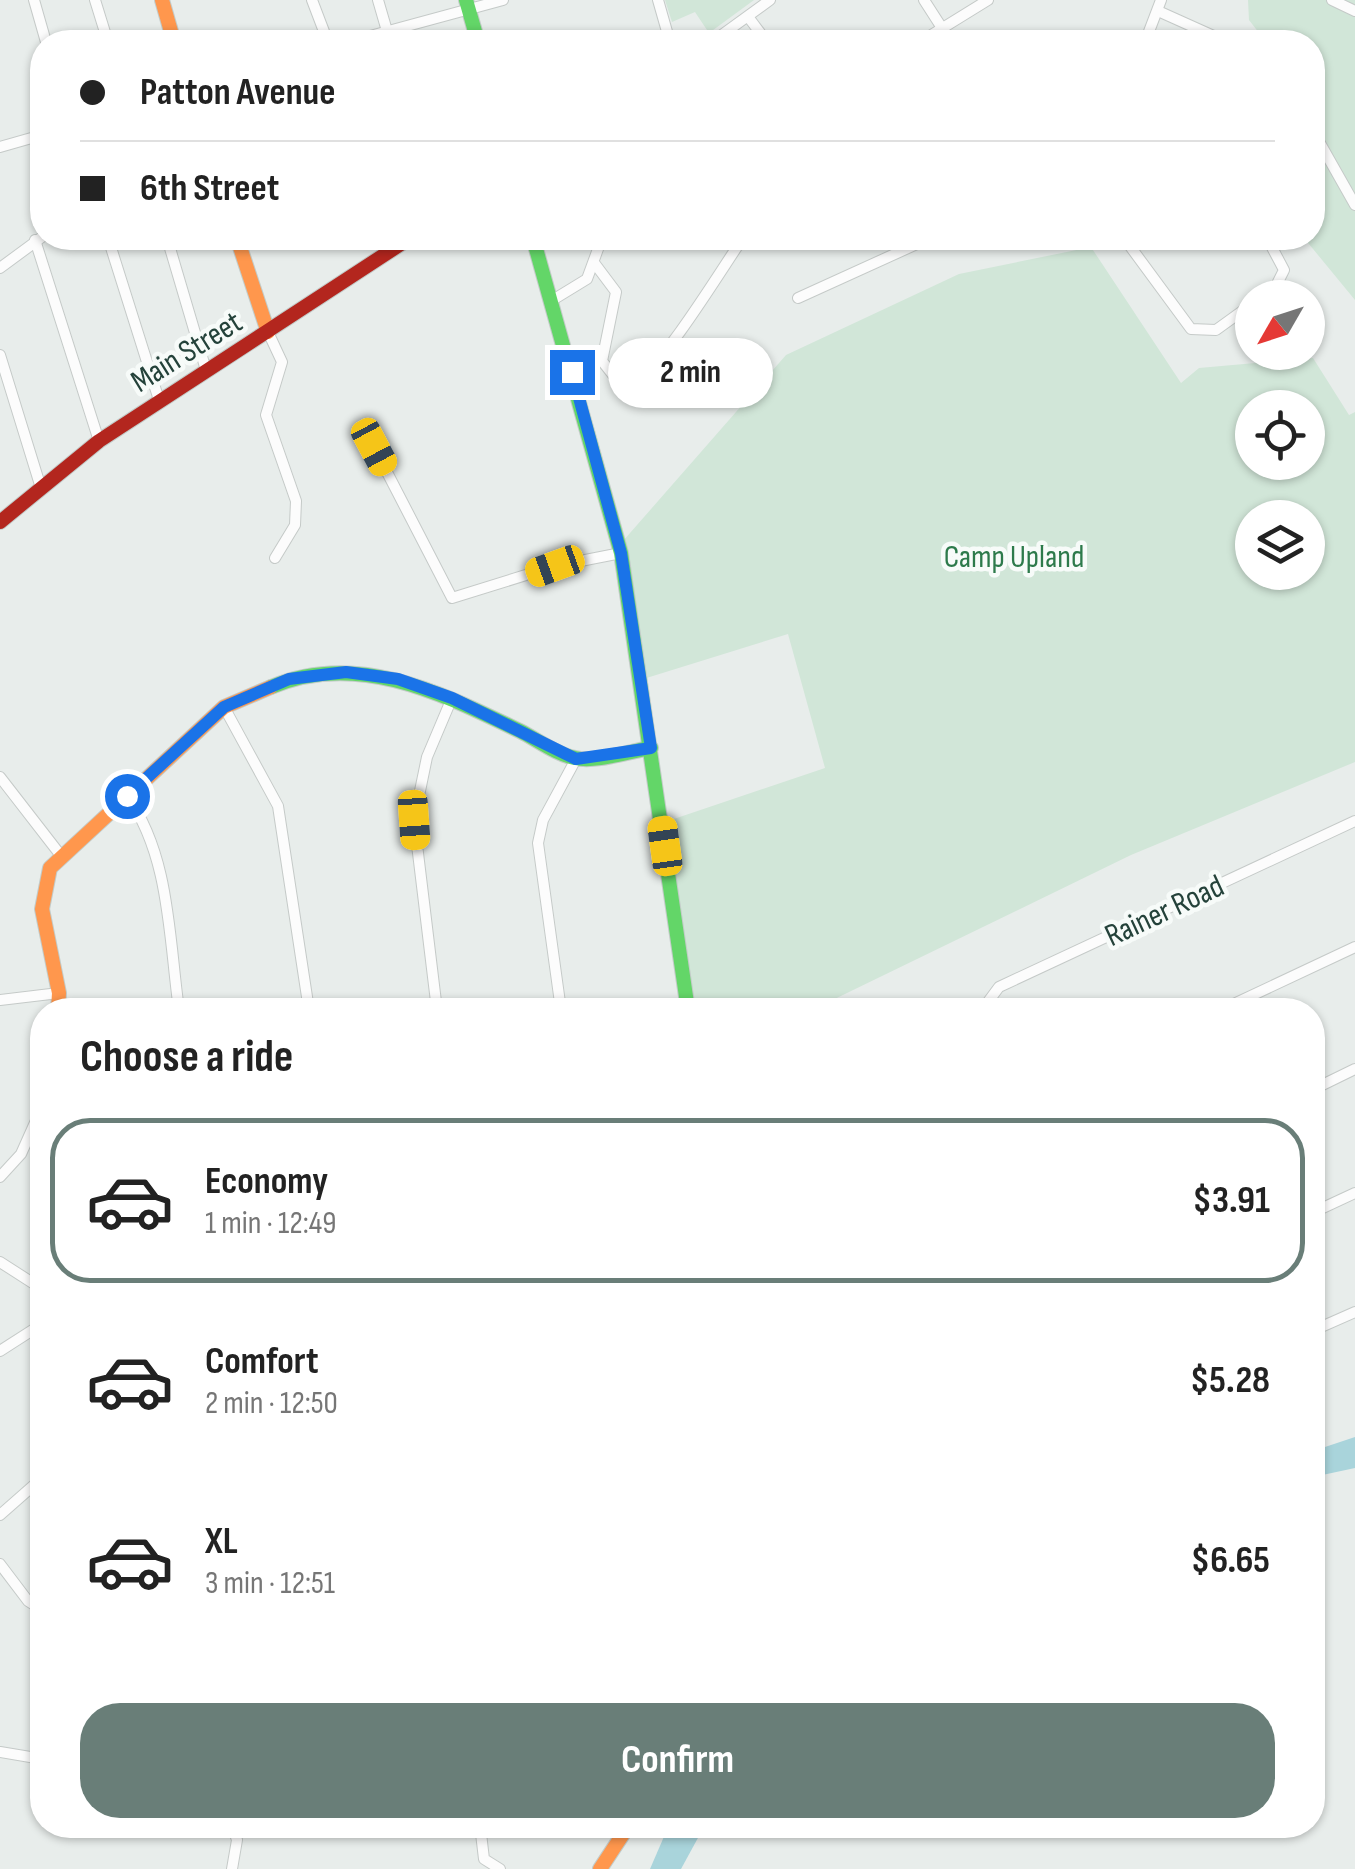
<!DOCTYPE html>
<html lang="en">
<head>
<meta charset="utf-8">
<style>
	:root { --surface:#fff; --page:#f6f6f6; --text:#222; --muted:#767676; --line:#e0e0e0; --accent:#697e78 }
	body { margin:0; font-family:"Sofia Sans Condensed",sans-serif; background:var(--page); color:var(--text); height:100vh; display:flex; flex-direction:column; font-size:38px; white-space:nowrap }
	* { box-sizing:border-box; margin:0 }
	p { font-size:32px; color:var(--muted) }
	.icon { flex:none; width:55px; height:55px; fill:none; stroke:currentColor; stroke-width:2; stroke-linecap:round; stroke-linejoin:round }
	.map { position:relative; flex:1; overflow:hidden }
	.details { position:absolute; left:30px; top:998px; width:1295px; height:840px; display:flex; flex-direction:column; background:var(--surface); border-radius:40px; box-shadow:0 2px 8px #0004 }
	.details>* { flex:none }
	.banner { position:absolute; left:30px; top:30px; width:1295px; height:220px; border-radius:40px; box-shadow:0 2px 8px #0004; display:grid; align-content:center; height:220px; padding:0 50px; background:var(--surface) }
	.needle { width:65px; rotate:231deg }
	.controls { position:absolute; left:1235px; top:280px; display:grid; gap:20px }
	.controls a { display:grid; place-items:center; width:90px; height:90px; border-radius:50%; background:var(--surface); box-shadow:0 2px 8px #0004; font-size:50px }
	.end { position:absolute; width:45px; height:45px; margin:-22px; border:12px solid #1a73e8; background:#fff; box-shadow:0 0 0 5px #fff }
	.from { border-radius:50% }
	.bubble { position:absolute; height:70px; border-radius:35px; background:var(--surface); box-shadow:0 2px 8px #0004; font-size:32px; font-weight:700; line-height:70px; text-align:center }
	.car { position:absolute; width:30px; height:60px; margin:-30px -15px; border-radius:12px; box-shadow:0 0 8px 2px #0007; background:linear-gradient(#f5c518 24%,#345 0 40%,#f5c518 0 76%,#345 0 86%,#f5c518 0) }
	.banner b { display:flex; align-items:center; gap:35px; height:95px; font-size:38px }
	.banner b+b { border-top:2px solid var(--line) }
	.banner i { width:25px; height:25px; background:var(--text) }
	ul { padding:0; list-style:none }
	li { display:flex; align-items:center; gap:30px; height:165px; margin:0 20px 15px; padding:0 30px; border:5px solid transparent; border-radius:40px }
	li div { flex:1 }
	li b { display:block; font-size:38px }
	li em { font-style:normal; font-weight:700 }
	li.current { border-color:var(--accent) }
	li>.icon { width:90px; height:90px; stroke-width:1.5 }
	h2 { padding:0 50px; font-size:45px; line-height:120px }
	.button { display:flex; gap:20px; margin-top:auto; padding:20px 50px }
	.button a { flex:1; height:115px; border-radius:40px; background:var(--accent); color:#fff; font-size:40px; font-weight:700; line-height:115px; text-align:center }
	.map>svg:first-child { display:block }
	.green { fill:#d1e6d8; fill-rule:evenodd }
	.water { fill:#a9d4db }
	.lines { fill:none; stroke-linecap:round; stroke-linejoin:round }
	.street-casing { stroke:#c5cac8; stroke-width:12 }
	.fast-casing { stroke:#c3cbc8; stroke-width:16 }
	.slow-casing { stroke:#c3cbc8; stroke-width:16 }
	.jam-casing { stroke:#c3cbc8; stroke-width:16 }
	.street { stroke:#fcfcfc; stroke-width:10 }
	.fast { stroke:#63d668; stroke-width:14 }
	.slow { stroke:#ff974d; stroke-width:14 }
	.jam { stroke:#b3261e; stroke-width:14 }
	.route { stroke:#1a73e8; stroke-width:12 }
	.labels { text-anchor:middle; stroke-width:9; stroke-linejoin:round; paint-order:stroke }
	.street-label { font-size:32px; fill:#24423a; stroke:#f7fbf9 }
	.park-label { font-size:32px; fill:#2d7a4b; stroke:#f7fbf9 }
</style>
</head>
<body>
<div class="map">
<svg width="1355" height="1869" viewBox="0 0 1355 1869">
	<rect width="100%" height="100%" fill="#e8edeb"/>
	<!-- green -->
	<g class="green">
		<polygon points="665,0 754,0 709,33 695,12 672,22"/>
		<polygon points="1248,0 1355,0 1355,300 1304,238 1312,238 1312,42 1266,42 1249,20"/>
		<path d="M1091,247L1181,383L1199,368L1313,358L1349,415L1355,412V762L1131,855L812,1010H689L662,823L825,768L788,634L640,680L623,541L786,355L959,274ZM1252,408H1308V462H1252ZM1252,518H1308V572H1252Z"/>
	</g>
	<!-- water -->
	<g class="water">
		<polygon points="1355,1437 1355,1468 1313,1477 1313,1451"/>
		<polygon points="669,1825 705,1825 681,1869 650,1869"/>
	</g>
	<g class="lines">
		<!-- street casing -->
		<g class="street-casing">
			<g id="street">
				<polyline points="34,0 46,42"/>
				<polyline points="95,0 108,42"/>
				<polyline points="312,0 328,42"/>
				<polyline points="378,0 387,31"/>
				<polyline points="658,0 670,42"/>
				<polyline points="924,0 951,42"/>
				<polyline points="1332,0 1355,11"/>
				<polyline points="1158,11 1227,42"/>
				<polyline points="749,18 767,42"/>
				<polyline points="348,42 503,0"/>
				<polyline points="712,42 770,0"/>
				<polyline points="920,42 988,0"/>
				<polyline points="1145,42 1161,0"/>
				<polyline points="1312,129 1355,205"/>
				<polyline points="0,147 42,135"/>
				<polyline points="108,238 159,400"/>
				<polyline points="167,238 206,370"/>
				<polyline points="1124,238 1191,329 1216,330 1252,304"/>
				<polyline points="35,240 99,441"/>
				<path d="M595,264L616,292L602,361L617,380C625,381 632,384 639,379C667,359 721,270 743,238"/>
				<polyline points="0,268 42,237"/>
				<polyline points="798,298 919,243 915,238"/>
				<polyline points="1261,298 1276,286 1284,270 1267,238"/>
				<polyline points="551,301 587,279 602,238"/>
				<polyline points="268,332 282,362 266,415 296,501 295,525 275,558"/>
				<polyline points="0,355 41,488"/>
				<polyline points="369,425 374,447 452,598 555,566 621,553"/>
				<polyline points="224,707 278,806 309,1010"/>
				<polyline points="0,777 62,857"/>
				<path d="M127,796C170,855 169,939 179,1010"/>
				<polyline points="0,1000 59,993"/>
				<polyline points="437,1010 414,820 427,757 452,698"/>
				<polyline points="561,1010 538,843 543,820 576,759"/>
				<polyline points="982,1010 999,987 1355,821"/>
				<polyline points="1221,1010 1355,947"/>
				<polyline points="1312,1090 1355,1069"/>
				<polyline points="0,1177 21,1154 42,1107"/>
				<polyline points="1312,1213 1355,1193"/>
				<polyline points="0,1262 42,1289"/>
				<polyline points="1312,1331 1355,1312"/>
				<polyline points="0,1351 42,1324"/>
				<polyline points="0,1515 42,1478"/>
				<polyline points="0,1564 28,1601 42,1610"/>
				<polyline points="0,1752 42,1759"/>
				<polyline points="480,1825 484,1859 500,1869"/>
				<polyline points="232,1869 237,1840 232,1825"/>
			</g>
		</g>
		<!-- fast casing -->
		<g class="fast-casing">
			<g id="fast">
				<polyline points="466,0 478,42"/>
				<polyline points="533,238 621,553 688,1010"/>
				<path d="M271,687C357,650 443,694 520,731C536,739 557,755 575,758C596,763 630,751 651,748"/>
			</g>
		</g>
		<!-- slow casing -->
		<g class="slow-casing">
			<g id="slow">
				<polyline points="162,0 174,42"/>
				<polyline points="237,238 268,332"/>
				<polyline points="58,1010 59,993 42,909 50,868 224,707 271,687"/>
				<polyline points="600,1869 629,1825"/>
			</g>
		</g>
		<!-- jam casing -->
		<g class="jam-casing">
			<polyline id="jam" points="0,522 99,441 410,238"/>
		</g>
		<!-- street -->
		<use href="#street" class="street"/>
		<!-- fast -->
		<use href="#fast" class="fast"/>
		<!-- slow -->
		<use href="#slow" class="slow"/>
		<!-- jam -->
		<use href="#jam" class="jam"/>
	</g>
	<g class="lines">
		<!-- route -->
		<polyline class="route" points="127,796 224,707 289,679 346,672 398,679 452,698 576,759 651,748 621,553 572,372"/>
	</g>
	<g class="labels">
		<!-- street labels -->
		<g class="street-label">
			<text transform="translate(186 351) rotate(-32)" y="11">Main Street</text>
			<text transform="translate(1164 910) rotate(-25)" y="11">Rainer Road</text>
		</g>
		<!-- park labels -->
		<g class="park-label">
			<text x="1014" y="567">Camp Upland</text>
		</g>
	</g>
</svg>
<div class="controls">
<a><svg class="needle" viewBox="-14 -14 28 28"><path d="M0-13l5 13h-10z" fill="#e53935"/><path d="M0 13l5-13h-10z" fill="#767676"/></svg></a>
<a><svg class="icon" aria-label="locate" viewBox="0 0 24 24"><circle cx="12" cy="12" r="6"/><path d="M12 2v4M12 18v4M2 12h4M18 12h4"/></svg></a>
<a><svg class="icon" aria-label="layers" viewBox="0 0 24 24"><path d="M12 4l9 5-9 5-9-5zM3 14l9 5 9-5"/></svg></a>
</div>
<i class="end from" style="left:127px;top:796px"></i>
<i class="end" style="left:572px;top:372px"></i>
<div class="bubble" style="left:608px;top:338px;width:165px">2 min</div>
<i class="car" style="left:374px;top:447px;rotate:152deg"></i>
<i class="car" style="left:555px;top:566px;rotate:250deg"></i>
<i class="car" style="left:414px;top:820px;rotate:176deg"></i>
<i class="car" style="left:665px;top:846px;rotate:352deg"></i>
<div class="banner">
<b><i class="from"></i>Patton Avenue</b>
<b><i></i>6th Street</b>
</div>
<section class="details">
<h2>Choose a ride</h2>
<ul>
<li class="current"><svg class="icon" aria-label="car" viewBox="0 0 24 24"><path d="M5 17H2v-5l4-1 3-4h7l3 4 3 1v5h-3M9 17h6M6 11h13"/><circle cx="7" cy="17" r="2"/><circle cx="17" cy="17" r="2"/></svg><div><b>Economy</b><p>1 min · 12:49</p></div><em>$3.91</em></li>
<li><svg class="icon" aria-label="car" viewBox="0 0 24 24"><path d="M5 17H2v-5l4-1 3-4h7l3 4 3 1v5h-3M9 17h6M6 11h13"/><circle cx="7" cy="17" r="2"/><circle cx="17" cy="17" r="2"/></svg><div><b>Comfort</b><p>2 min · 12:50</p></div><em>$5.28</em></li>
<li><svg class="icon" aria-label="car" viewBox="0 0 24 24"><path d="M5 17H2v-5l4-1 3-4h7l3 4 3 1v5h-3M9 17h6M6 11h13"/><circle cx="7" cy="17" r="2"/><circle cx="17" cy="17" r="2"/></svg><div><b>XL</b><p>3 min · 12:51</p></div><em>$6.65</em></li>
</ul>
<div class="button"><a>Confirm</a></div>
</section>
</div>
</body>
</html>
